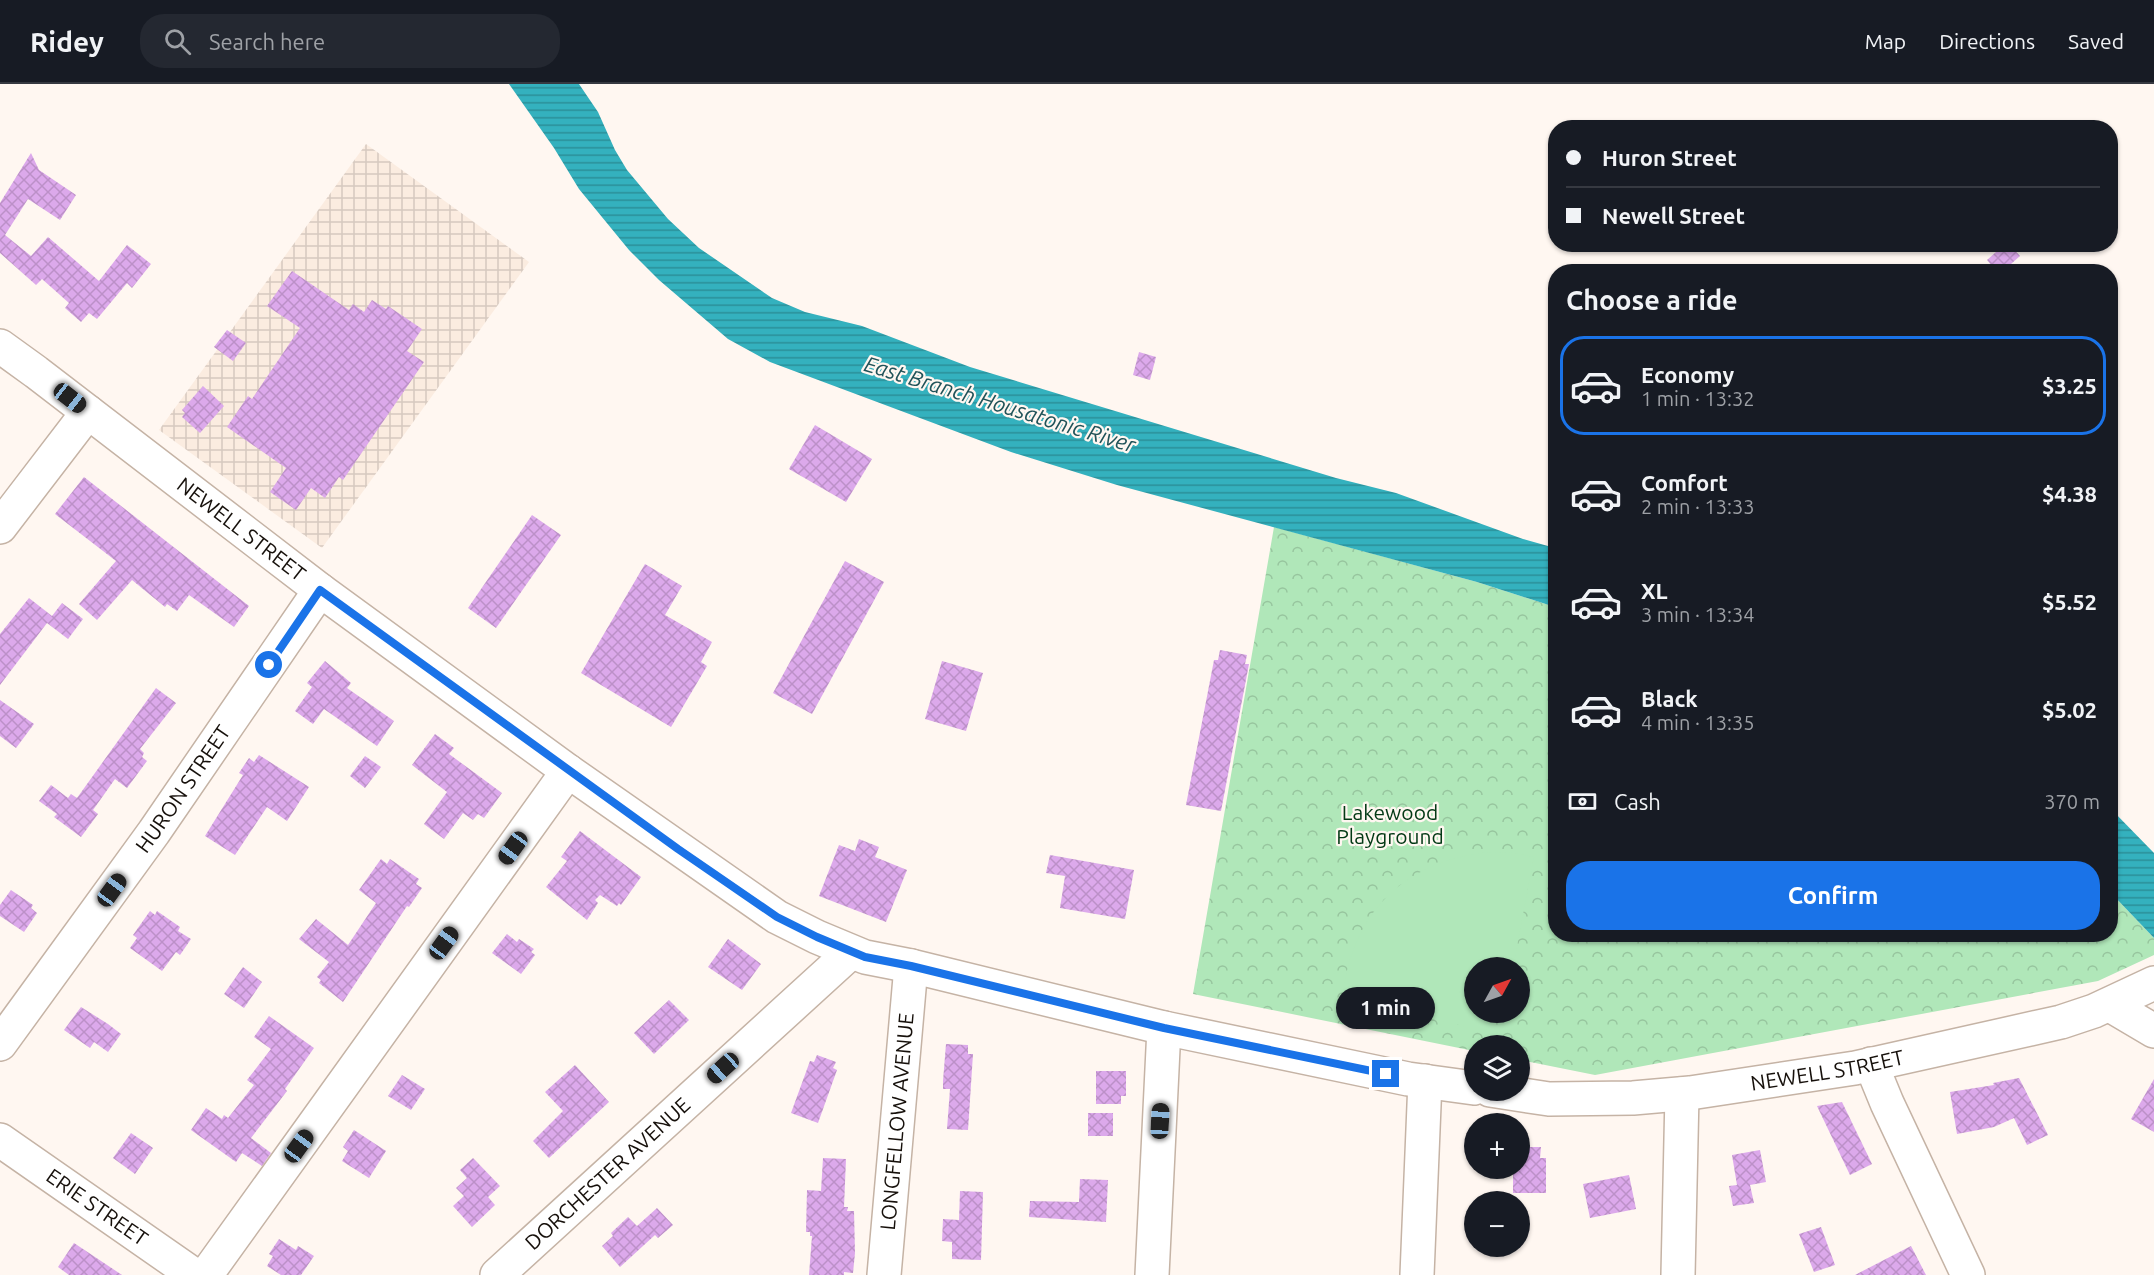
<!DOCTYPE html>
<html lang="en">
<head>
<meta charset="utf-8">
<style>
	:root { --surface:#171b24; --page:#242831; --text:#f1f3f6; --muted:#9ea1a6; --line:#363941; --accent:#1a73e8 }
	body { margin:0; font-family:Ubuntu,sans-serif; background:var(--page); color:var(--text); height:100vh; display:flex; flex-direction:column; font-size:22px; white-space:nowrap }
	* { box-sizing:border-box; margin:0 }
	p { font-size:20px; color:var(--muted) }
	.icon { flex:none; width:33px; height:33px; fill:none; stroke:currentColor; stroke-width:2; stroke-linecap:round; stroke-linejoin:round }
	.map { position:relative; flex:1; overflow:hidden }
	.panel { position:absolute; left:1548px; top:180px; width:570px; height:678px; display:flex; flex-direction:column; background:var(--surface); border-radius:24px; box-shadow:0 2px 4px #0004 }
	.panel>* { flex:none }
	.hud { position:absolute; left:1548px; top:36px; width:570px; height:132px; border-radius:24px; box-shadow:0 2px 4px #0004; display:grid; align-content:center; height:132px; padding:0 18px; background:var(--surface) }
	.needle { width:39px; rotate:50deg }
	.controls { position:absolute; left:1464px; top:873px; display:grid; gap:12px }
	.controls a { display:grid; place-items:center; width:66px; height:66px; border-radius:50%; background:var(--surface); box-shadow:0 2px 4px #0004; font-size:30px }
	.end { position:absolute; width:27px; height:27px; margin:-14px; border:8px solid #1a73e8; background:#fff; box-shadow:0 0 0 3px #fff }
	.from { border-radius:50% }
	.bubble { position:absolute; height:42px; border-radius:21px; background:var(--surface); box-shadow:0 2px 4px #0004; font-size:20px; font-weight:700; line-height:42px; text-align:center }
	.car { position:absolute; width:18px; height:36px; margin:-18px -9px; border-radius:8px; box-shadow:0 0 4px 2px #0007; background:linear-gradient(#222 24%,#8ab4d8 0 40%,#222 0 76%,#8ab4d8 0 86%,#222 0) }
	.hud b { display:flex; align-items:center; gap:21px; height:57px; font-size:22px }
	.hud b+b { border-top:2px solid var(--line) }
	.hud i { width:15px; height:15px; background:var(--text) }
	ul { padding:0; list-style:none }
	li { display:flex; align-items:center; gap:18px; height:99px; margin:0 12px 9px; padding:0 6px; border:3px solid transparent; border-radius:24px }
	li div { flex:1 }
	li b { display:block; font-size:22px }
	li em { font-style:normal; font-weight:700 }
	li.on { border-color:var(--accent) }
	li>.icon { width:54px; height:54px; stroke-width:1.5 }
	h2 { padding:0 18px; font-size:27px; line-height:72px }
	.pay { display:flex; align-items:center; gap:15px; height:66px; padding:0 18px; font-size:22px }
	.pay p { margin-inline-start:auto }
	.action { display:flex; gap:12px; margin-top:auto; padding:12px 18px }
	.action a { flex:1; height:69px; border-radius:24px; background:var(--accent); color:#fff; font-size:24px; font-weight:700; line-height:69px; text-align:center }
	header { display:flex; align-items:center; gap:36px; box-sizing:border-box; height:84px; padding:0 30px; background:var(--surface); border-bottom:2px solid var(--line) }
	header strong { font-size:28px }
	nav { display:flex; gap:33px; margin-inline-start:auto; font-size:21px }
	.search { width:420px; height:54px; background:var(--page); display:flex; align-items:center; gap:15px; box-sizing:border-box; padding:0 21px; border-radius:24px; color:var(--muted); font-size:22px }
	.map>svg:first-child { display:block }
	.industrial { fill:url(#industrial-grid) }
	.park { fill:url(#park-crowns); fill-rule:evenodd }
	.garden { fill:#b0e7b9 }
	.water { fill:url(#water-rules) }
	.building { fill:url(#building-cross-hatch) }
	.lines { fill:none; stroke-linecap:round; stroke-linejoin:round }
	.minor-casing { stroke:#c5b3a5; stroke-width:36 }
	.minor { stroke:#fff; stroke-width:33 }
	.route { stroke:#1a73e8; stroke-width:8 }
	.labels { text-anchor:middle; stroke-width:4.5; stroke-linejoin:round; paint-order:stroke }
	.street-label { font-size:21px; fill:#16100b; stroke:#fff7f1 }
	.park-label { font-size:21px; fill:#033915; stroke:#fff7f1 }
	.water-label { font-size:22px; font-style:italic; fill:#205359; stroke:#fff7f1 }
</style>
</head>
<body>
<header>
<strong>Ridey</strong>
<div class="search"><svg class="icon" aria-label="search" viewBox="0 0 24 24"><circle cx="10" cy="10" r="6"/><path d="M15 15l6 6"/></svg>Search here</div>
<nav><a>Map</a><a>Directions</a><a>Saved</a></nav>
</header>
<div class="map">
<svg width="2154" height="1191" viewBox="0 0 2154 1191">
	<defs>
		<pattern id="industrial-grid" width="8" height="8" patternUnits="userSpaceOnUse" patternTransform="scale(1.5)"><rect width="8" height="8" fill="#fbece0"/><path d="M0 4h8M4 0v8" fill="none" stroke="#d6c9bf"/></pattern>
		<pattern id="park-crowns" width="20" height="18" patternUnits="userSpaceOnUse" patternTransform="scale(1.5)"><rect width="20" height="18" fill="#b0e7b9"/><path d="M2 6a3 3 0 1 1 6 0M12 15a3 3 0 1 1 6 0" fill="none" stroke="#97c59e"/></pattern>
		<pattern id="water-rules" width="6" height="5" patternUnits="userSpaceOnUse" patternTransform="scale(1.5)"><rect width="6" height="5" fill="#34b1be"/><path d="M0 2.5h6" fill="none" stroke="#2b8f99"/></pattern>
		<pattern id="building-cross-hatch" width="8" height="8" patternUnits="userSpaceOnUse" patternTransform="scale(1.5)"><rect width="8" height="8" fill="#dca9eb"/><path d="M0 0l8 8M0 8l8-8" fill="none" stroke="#bc90c8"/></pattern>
	</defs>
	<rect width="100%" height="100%" fill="#fff7f1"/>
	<!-- industrial -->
	<polygon class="industrial" points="366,60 529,178 322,464 159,346"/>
	<!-- park -->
	<path class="park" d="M1274,443L1477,498L1555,523L1556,850H2110L2111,809L2154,854V871L2098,897L1595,991L1520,976V962H1474V967L1193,910ZM1474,884H1520V928H1474Z"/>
	<!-- garden -->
	<path class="garden" d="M1492,768L1513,769L1534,773L1513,883L1474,884V928L1504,929L1503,935L1483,947L1343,912C1352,827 1407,775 1492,768Z"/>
	<!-- water -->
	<g class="water">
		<polygon points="509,0 579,0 598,28 615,66 627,86 668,135 699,164 772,214 805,228 862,242 970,283 1336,394 1396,409 1523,455 1555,464 1555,523 1477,498 1117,401 1011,368 770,278 728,255 659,196 629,166 579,105 554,64"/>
		<polygon points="2110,724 2154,769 2154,854 2111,809"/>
	</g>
	<!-- building -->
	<g class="building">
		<polygon points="31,69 39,86 76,111 60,136 28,115 5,151 31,172 48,153 99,197 127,161 151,180 132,204 127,199 97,235 89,229 81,238 65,224 69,219 42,195 36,201 0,169 0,119"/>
		<polygon points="2005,160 2009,160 2020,172 2002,188 1997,188 1987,176"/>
		<polygon points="292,187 349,226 353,220 364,228 372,216 386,225 388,222 422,245 407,267 424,278 343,396 339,393 325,414 311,404 296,426 270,408 286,384 227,343 248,312 252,315 300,244 267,222"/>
		<polygon points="227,246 246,259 233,277 214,263"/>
		<polygon points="1139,268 1156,273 1150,296 1133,291"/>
		<polygon points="203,302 224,322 200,349 182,333 185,329 182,326"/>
		<polygon points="815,341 872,375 846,418 789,385"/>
		<polygon points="84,393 249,522 234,543 189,511 177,527 167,520 165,523 132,496 97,536 79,520 116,477 55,430"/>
		<polygon points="532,431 561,451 496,544 468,524"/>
		<polygon points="845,477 884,498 812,630 773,609"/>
		<polygon points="645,480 682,502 665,531 712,558 701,578 707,582 671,643 581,589"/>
		<polygon points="29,514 52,532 62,519 83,535 68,555 47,539 0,601 0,550"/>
		<polygon points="1220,566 1247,571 1245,580 1249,580 1221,727 1186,721 1214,576 1218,576"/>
		<polygon points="325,577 351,599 347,604 394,637 377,662 324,625 313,640 295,627 312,603 307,599"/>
		<polygon points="942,577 983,589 966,647 925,635"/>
		<polygon points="156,604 176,619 140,665 144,669 142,673 147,677 127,704 115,695 93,726 98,730 81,753 54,733 57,730 39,717 51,701 68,714 71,710 77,714"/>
		<polygon points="0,616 34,640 16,664 0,652"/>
		<polygon points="435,650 454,664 449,670 502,709 484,734 478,730 473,736 463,729 444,755 424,740 447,708 412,681"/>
		<polygon points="259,671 309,703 287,737 267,723 235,771 205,752 243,691 239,689 249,674 254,678"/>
		<polygon points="365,672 381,683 365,704 350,692"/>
		<polygon points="580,747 641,793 621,821 619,819 617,822 600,811 595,816 598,819 587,836 546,803 567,777 561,773"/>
		<polygon points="859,755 879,763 875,773 907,786 886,838 819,812 839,761 855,767"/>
		<polygon points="1050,771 1134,786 1125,835 1060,824 1065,792 1046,789"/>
		<polygon points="381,775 387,780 390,775 419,795 416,800 422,804 409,823 407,822 343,918 319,899 321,896 317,893 329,878 299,855 316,835 348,861 376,819 359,806"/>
		<polygon points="11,806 33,821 31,824 37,829 24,848 0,832 0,821"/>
		<polygon points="150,827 155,831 157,827 180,843 178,847 191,855 180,871 176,868 162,887 130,864 137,854 133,851"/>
		<polygon points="507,850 517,858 519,855 534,865 531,868 535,871 521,890 492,869"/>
		<polygon points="728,855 761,880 742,906 708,883"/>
		<polygon points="243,883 262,898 244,924 224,910"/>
		<polygon points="669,916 689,936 654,970 634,949"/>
		<polygon points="81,923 108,940 121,950 108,968 94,958 90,964 64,946"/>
		<polygon points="269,932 314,964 285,1005 287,1007 251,1054 271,1069 262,1082 242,1069 236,1078 191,1046 206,1024 222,1035 224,1031 228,1034 254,1001 247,996 271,965 254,953"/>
		<polygon points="946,960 968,961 968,970 973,970 968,1046 947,1045 950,1005 943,1005 943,997"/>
		<polygon points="817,971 836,978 833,984 837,986 818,1039 791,1029 810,977 814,978"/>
		<polygon points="575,981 609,1018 549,1074 533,1057 563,1027 545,1008"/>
		<polygon points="1096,987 1126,987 1126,1012 1121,1012 1121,1020 1096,1020"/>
		<polygon points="402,991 425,1005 411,1026 388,1012"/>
		<polygon points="2019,994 2048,1051 2027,1061 2014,1034 1994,1043 1957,1050 1950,1008 1994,1001 1993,999"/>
		<polygon points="2154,995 2154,1048 2131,1035"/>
		<polygon points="1842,1018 1872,1080 1850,1091 1817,1022"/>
		<rect x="1088" y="1029" width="25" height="23"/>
		<polygon points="354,1046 386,1067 369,1094 342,1077 348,1067 343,1063"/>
		<polygon points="131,1049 153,1064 135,1090 113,1074"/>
		<polygon points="1520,1063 1541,1063 1540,1074 1546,1074 1546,1109 1513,1109 1513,1084 1520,1084"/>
		<polygon points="1760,1066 1766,1098 1750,1101 1754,1119 1733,1122 1729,1102 1737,1101 1732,1071"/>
		<polygon points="473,1074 500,1102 488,1113 495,1121 472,1143 453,1122 464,1112 456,1104 467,1094 460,1086"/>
		<polygon points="823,1074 846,1075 844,1123 848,1123 847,1127 854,1127 855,1169 853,1189 844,1188 844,1191 809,1191 812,1152 810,1152 810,1148 806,1148 807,1106 821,1107"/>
		<polygon points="1629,1091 1636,1125 1590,1134 1583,1100"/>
		<polygon points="1080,1095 1108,1096 1106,1138 1029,1133 1030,1117 1079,1118"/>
		<polygon points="960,1107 983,1108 981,1176 952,1175 952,1158 942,1157 943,1135 959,1136"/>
		<polygon points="657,1124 673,1141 658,1154 655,1151 620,1183 602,1162 613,1152 611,1149 628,1133 637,1142"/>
		<polygon points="1821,1143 1835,1181 1814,1188 1799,1150"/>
		<polygon points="279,1155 296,1166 298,1162 314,1172 301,1191 281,1191 267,1182 273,1172 269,1170"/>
		<polygon points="74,1159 122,1191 69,1191 58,1183"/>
		<polygon points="1911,1162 1926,1191 1855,1191"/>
	</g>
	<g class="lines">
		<!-- minor casing -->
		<g class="minor-casing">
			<g id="minor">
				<path id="s1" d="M0,262L36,288L320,506L568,687L777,833L817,853L865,873L911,882L1164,944L1408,995L1474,1004"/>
				<polyline points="0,443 88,328"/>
				<polyline points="2110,921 2154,947"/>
				<path id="s2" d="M0,960L154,748L320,506"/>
				<polyline points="1871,980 1887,1019 1968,1191"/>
				<path id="s3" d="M1490,1006L1549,1015L1633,1014L1690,1009L1855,984L2061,938L2094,927L2154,899"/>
				<path id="s4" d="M0,1056L194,1191"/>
				<polyline points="206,1191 568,687"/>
				<path id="s5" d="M497,1191L851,868"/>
				<path id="s6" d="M884,1191L911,882"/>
				<polyline points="1152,1191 1164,944"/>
				<polyline points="1417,1191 1425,997"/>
				<polyline points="1678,1191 1682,1010"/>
			</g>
		</g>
		<!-- minor -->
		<use href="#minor" class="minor"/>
	</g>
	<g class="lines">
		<!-- route -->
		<polyline class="route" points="269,581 320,506 678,765 777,833 817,853 865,873 911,882 1164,944 1386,990"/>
	</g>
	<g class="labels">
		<!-- street labels -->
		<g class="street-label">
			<text dy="7" stroke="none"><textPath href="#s1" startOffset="303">NEWELL STREET</textPath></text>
			<text dy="7" stroke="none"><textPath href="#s2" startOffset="314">HURON STREET</textPath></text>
			<text dy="7" stroke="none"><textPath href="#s3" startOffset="340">NEWELL STREET</textPath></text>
			<text dy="7" stroke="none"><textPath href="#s6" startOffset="154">LONGFELLOW AVENUE</textPath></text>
			<text dy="7" stroke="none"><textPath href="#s5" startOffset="150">DORCHESTER AVENUE</textPath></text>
			<text dy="7" stroke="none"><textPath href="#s4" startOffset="118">ERIE STREET</textPath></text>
		</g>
		<!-- park labels -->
		<g class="park-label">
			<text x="1390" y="736">Lakewood<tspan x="1390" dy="24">Playground</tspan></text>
		</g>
		<!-- water labels -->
		<g class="water-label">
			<text transform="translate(1000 320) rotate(17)" y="8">East Branch Housatonic River</text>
		</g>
	</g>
</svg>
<div class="controls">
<a><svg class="needle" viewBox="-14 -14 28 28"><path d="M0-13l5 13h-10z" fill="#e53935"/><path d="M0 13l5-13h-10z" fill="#9ea1a6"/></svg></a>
<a><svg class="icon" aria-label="layers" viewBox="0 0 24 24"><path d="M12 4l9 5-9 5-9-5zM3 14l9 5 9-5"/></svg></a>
<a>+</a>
<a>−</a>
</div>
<i class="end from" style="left:269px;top:581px"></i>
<i class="end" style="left:1386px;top:990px"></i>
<div class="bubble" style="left:1336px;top:903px;width:99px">1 min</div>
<i class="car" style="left:70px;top:314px;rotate:128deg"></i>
<i class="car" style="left:513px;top:764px;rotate:216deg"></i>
<i class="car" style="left:112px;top:806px;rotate:36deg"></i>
<i class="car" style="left:444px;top:859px;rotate:36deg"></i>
<i class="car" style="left:723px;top:984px;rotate:228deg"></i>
<i class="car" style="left:1160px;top:1037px;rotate:3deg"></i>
<i class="car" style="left:299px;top:1062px;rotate:36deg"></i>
<div class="hud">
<b><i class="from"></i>Huron Street</b>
<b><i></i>Newell Street</b>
</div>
<section class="panel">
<h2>Choose a ride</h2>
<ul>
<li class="on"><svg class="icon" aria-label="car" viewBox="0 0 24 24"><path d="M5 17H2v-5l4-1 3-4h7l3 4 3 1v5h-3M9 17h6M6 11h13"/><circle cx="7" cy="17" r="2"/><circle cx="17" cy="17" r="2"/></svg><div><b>Economy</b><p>1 min · 13:32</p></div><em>$3.25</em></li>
<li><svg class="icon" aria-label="car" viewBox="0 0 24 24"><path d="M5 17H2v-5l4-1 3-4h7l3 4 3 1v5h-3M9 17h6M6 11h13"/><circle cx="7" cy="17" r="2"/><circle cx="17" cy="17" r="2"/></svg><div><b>Comfort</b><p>2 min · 13:33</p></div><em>$4.38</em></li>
<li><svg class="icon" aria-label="car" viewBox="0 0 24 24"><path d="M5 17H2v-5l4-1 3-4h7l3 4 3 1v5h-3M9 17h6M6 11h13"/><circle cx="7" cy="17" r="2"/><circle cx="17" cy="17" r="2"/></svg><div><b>XL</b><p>3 min · 13:34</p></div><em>$5.52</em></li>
<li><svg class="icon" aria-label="car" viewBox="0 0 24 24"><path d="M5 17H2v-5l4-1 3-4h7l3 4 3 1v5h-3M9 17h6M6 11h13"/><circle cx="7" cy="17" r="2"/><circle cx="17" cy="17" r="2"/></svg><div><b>Black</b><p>4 min · 13:35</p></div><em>$5.02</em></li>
</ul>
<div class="pay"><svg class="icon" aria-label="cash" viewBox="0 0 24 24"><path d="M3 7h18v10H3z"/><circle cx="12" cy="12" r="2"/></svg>Cash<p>370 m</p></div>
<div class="action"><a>Confirm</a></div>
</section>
</div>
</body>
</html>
